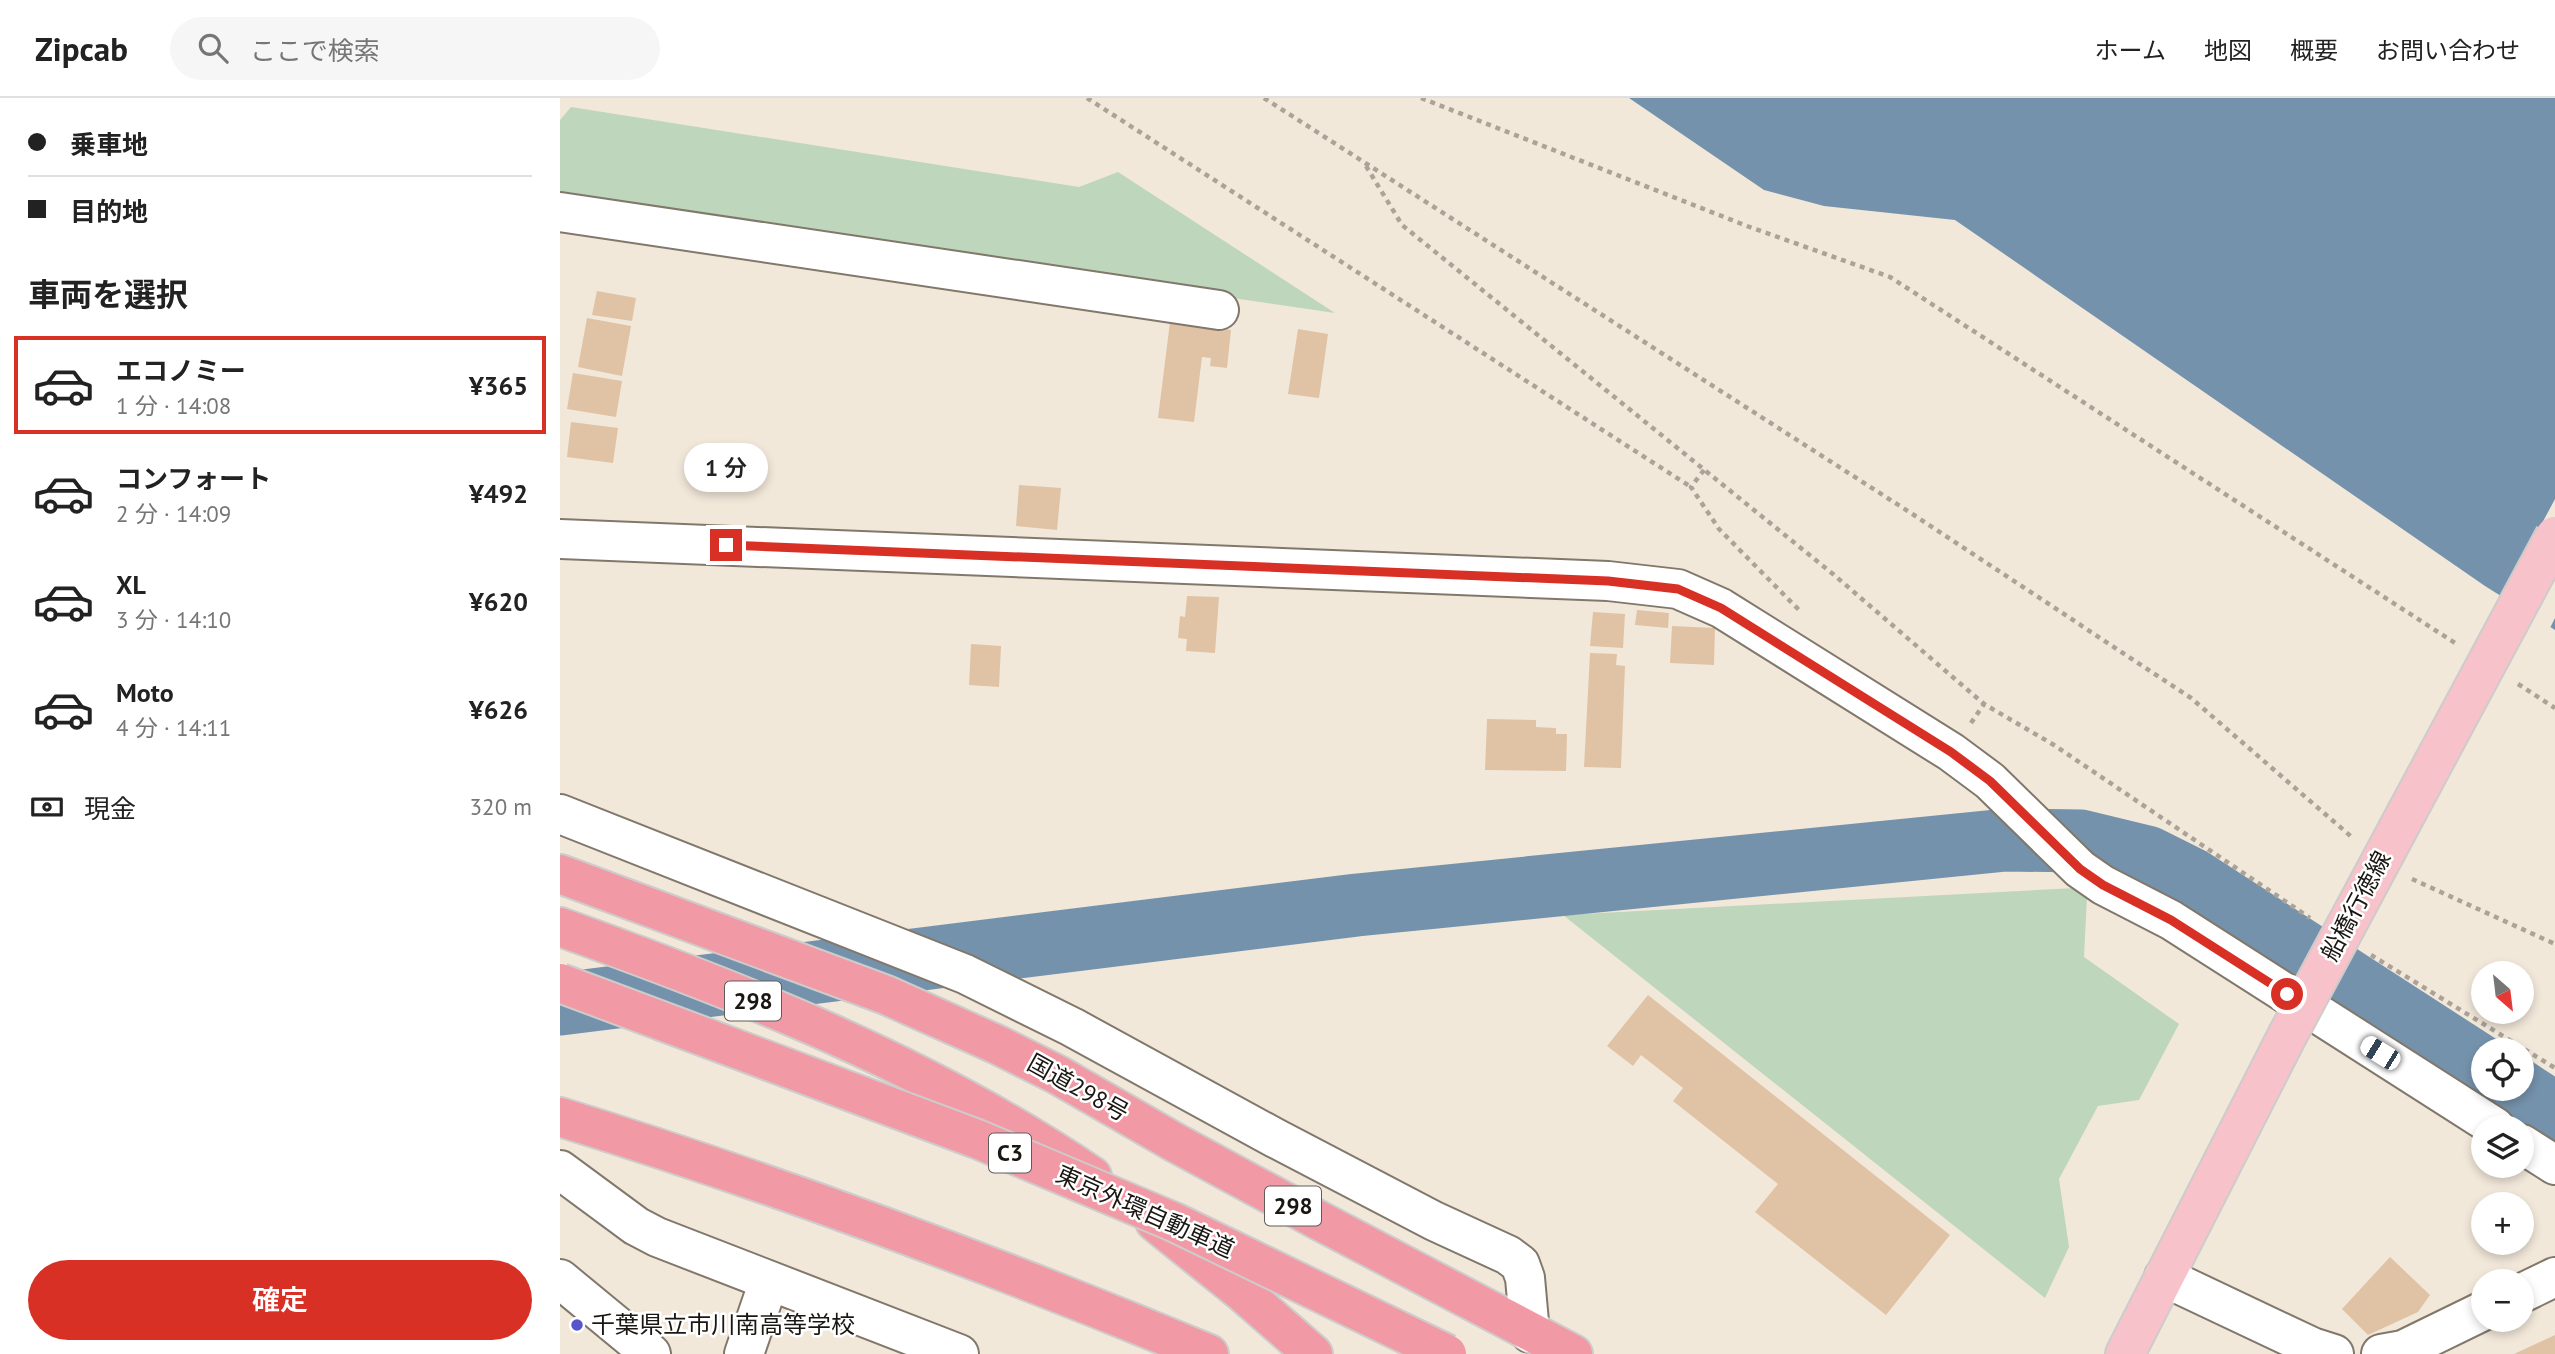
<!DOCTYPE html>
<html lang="ja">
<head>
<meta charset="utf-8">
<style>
	:root { --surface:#fff; --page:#f6f6f6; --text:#222; --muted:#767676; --line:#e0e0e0; --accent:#d93025 }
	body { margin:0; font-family:"PT Sans","Noto Sans JP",sans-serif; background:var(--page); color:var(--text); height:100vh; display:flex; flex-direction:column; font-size:26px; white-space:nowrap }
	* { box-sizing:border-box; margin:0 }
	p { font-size:23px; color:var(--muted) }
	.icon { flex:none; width:38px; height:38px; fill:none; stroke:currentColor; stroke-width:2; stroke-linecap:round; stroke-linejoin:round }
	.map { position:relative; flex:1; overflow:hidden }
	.panel { display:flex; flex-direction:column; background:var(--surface); width:560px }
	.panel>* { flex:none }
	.banner { display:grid; align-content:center; height:154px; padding:0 28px; background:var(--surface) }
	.needle { width:46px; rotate:152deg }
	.tools { position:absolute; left:1911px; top:863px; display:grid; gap:14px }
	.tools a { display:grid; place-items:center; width:63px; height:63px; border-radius:50%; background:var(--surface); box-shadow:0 4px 10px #0003; font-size:35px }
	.end { position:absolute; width:32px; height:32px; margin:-16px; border:9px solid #d93025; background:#fff; box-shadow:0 0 0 4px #fff }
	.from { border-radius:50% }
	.bubble { position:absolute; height:49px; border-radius:24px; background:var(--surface); box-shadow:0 4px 10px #0003; font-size:23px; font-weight:600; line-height:49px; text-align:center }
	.car { position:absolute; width:21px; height:42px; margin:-21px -10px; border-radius:9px; box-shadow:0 0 5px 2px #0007; background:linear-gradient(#fff 24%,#345 0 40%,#fff 0 76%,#345 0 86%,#fff 0) }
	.banner b { display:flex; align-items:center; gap:24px; height:66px; font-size:26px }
	.banner b+b { border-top:2px solid var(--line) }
	.banner i { width:18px; height:18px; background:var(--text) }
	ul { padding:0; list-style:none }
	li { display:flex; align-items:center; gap:21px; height:98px; margin:0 14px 10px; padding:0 14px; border:4px solid transparent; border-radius:0px }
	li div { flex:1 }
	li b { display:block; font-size:26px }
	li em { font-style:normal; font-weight:600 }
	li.on { border-color:var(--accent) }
	li>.icon { width:63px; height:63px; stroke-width:1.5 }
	h2 { padding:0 28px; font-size:32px; line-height:84px }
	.pay { display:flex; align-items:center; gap:18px; height:77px; padding:0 28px; font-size:26px }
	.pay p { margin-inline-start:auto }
	.button { display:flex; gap:14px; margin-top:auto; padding:14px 28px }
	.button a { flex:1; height:80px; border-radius:42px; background:var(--accent); color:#fff; font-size:28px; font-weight:600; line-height:80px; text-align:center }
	header { display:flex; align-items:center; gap:42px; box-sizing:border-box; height:98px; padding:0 35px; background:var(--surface); border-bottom:2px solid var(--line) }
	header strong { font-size:33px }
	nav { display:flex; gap:38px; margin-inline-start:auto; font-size:24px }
	.search { width:490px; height:63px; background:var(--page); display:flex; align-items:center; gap:18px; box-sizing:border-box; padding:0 24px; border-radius:38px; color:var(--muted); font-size:26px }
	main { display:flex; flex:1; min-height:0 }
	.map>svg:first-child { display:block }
	.green { fill:#bdd6bc }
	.water { fill:#7592ac }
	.pier { fill:#f2e8da }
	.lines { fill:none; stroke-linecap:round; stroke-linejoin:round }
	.river { stroke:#7592ac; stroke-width:63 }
	.building { fill:#e0c2a5 }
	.minor-casing { stroke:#81786b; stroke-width:42 }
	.major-casing { stroke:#cdcccb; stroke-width:42 }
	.highway-casing { stroke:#cdcccb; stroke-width:42 }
	.path { stroke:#aba398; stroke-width:4.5; stroke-dasharray:5 5; stroke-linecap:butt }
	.minor { stroke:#fff; stroke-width:38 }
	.major { stroke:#f7c2ca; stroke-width:38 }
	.highway { stroke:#f299a6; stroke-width:38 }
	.major-bridge-casing { stroke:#cdcccb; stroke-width:42; stroke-linecap:butt }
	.highway-bridge-casing { stroke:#cdcccb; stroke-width:42; stroke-linecap:butt }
	.major-bridge { stroke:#f7c2ca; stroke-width:38 }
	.highway-bridge { stroke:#f299a6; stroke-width:38 }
	.route { stroke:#d93025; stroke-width:9 }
	.poi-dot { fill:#5855cc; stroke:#fff; stroke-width:2.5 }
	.labels { text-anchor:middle; stroke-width:5; stroke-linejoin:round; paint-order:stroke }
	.shield { fill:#fff; stroke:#5f5d59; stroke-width:2 }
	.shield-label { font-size:23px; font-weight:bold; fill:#1a1712 }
	.street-label { font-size:24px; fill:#1a1712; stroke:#fff }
	.poi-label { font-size:24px; fill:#1a1712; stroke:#fff; text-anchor:start }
</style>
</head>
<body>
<header>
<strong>Zipcab</strong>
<div class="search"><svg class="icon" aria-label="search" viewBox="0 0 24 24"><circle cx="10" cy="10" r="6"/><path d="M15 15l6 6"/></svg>ここで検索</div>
<nav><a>ホーム</a><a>地図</a><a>概要</a><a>お問い合わせ</a></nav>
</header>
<main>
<section class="panel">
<div class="banner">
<b><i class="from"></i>乗車地</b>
<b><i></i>目的地</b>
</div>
<h2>車両を選択</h2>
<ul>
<li class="on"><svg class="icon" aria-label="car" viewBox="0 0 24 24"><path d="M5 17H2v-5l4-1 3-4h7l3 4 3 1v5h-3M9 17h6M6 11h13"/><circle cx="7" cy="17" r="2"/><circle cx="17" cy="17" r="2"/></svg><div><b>エコノミー</b><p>1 分 · 14:08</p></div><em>¥365</em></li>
<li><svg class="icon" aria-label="car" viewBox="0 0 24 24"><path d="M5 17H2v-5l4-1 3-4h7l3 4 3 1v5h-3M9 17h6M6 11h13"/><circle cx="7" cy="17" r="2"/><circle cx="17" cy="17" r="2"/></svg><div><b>コンフォート</b><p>2 分 · 14:09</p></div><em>¥492</em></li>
<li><svg class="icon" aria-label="car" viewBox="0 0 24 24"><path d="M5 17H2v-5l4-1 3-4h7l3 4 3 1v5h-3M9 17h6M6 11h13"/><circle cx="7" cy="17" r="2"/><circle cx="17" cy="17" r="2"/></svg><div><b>XL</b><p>3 分 · 14:10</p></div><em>¥620</em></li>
<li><svg class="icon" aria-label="car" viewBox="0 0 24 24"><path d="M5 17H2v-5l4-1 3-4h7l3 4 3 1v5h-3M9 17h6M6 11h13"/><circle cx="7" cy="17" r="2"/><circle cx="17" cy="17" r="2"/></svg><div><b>Moto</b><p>4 分 · 14:11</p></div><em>¥626</em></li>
</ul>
<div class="pay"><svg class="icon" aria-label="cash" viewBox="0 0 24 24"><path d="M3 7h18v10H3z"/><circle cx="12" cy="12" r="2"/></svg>現金<p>320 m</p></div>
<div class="button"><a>確定</a></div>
</section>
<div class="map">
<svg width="1995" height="1256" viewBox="0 0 1995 1256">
	<rect width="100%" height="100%" fill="#f2e8da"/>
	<!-- green -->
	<g class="green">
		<polygon points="11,9 519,89 558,74 775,215 0,102 0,22"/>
		<polygon points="1516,790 1527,799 1524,859 1619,926 1579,1002 1538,1008 1499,1081 1509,1149 1485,1200 1003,817"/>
	</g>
	<!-- water -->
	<polygon class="water" points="1069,0 1995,0 1995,532 1925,488 1395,122 1264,108 1204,92"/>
	<!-- pier -->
	<polygon class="pier" points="1995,401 1995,520 1989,532 1941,502"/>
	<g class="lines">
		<!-- river -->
		<g class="river">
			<polyline points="0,906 797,807 1446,742 1521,743 1587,759 1631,781 1923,970"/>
			<polyline points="1955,990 1995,1016"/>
		</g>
	</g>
	<!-- building -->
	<g class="building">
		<polygon points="37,193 76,200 72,223 32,217"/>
		<polygon points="27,220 71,228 62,278 18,269"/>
		<polygon points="610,224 671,232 667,270 650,268 651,260 642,259 634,324 598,320"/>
		<polygon points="738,231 768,236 759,300 728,296"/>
		<polygon points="13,275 62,283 56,319 7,311"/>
		<polygon points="11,324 58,330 53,365 7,359"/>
		<polygon points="459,387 501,390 497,432 456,428"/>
		<polygon points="627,498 659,499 655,555 626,553 627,541 618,540 620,518 625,519"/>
		<polygon points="1077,512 1109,515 1108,530 1075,527"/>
		<polygon points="1033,514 1065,516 1063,550 1030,548"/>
		<polygon points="1112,528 1155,530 1154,567 1110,565"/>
		<polygon points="411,546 441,548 439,589 409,587"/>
		<polygon points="1030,555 1057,556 1056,567 1065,568 1061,670 1024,669"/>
		<polygon points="927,621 976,622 976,629 996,630 996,636 1007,636 1006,673 925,672"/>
		<polygon points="1088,897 1390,1137 1326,1217 1195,1114 1218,1086 1113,1003 1123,990 1081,957 1073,968 1047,948"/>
		<polygon points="1830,1159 1870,1197 1858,1214 1808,1237 1782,1211"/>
		<polygon points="1995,1237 1995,1256 1954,1256"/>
	</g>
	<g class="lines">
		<!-- minor casing -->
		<g class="minor-casing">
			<g id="minor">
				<polyline points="0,114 659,212"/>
				<polyline points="0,441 1048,483 1118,491 1161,510 1391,654 1430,683 1520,771 1543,787 1611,822 1935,1029"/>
				<polyline points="0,716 405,876 512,929 715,1040 874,1123 948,1157 960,1166 965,1180 970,1235"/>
				<polyline points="1962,1046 1995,1067"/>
				<polyline points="0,1072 76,1128 97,1139 399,1256"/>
				<polyline points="1604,1179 1752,1249 1774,1256"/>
				<polyline points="0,1181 91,1256"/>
				<polyline points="1962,1195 1995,1179"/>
				<polyline points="184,1256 209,1183"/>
				<polyline points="1821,1256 1843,1252 1923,1213"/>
			</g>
		</g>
		<!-- major casing -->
		<g class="major-casing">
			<g id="major">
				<polyline points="1786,828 1847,714"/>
				<polyline points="1565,1256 1727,938"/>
			</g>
		</g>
		<!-- highway casing -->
		<g class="highway-casing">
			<g id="highway">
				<polyline points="0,776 326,897 438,947 498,977 614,1044 760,1123 1013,1256"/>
				<path d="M0,829C184,895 370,968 532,1078"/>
				<path d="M0,1019C220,1087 437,1168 649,1256"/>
				<polyline points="595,1124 682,1194 753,1256"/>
			</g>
		</g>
		<!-- path -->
		<g class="path">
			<polyline points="527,0 1131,389"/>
			<polyline points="704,0 1354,417 1631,600 1794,741"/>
			<polyline points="861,0 1187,128 1330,179 1895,545"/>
			<polyline points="806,68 842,127 1273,476 1424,606 1494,647 1750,820"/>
			<polyline points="1144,372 1131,389 1159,431 1241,514"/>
			<polyline points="1958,586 1995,610"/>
			<polyline points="1411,625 1424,606"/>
			<polyline points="1852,781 1995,846"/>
			<polyline points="1811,857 1995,970"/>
		</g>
		<!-- minor -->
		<use href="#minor" class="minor"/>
		<!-- major -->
		<use href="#major" class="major"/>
		<!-- highway -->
		<use href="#highway" class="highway"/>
		<!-- major-bridge casing -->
		<g class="major-bridge-casing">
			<g id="major-bridge">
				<polyline points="1847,714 1995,438"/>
				<polyline points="1727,938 1786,828"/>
			</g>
		</g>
		<!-- highway-bridge casing -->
		<g class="highway-bridge-casing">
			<polyline id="highway-bridge" points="0,885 417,1041 614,1124 887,1256"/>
		</g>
		<!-- major-bridge -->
		<use href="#major-bridge" class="major-bridge"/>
		<!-- highway-bridge -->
		<use href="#highway-bridge" class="highway-bridge"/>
	</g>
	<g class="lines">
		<!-- route -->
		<polyline class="route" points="166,447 1048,483 1118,491 1161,510 1391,654 1430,683 1520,771 1543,787 1611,822 1727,896"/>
	</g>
	<!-- markers -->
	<circle class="poi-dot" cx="17" cy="1227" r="7"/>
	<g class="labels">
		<!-- shield labels -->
		<g class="shield">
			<rect x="165" y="883.5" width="56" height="39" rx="5"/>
			<rect x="429" y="1035.5" width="42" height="39" rx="5"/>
			<rect x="705" y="1088.5" width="56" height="39" rx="5"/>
		</g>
		<g class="shield-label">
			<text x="193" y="911">298</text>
			<text x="450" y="1063">C3</text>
			<text x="733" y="1116">298</text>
		</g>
		<!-- street labels -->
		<g class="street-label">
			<text transform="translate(1796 808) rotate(-62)" y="8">船橋行徳線</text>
			<text transform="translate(518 990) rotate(29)" y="8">国道298号</text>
			<text transform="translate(585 1114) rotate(24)" y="8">東京外環自動車道</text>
		</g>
		<!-- poi labels -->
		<g class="poi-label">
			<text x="31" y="1235">千葉県立市川南高等学校</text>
		</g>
	</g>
</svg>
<div class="tools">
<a><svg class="needle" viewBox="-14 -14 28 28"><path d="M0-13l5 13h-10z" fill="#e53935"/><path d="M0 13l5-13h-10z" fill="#767676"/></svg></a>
<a><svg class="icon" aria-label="locate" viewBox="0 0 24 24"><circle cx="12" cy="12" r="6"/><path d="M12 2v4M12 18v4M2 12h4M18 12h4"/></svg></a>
<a><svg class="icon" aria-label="layers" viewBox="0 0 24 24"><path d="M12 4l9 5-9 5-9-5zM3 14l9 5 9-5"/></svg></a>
<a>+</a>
<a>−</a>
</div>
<i class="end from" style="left:1727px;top:896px"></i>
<i class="end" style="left:166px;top:447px"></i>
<div class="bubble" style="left:124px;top:345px;width:84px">1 分</div>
<i class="car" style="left:1820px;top:955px;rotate:302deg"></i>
</div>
</main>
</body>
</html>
